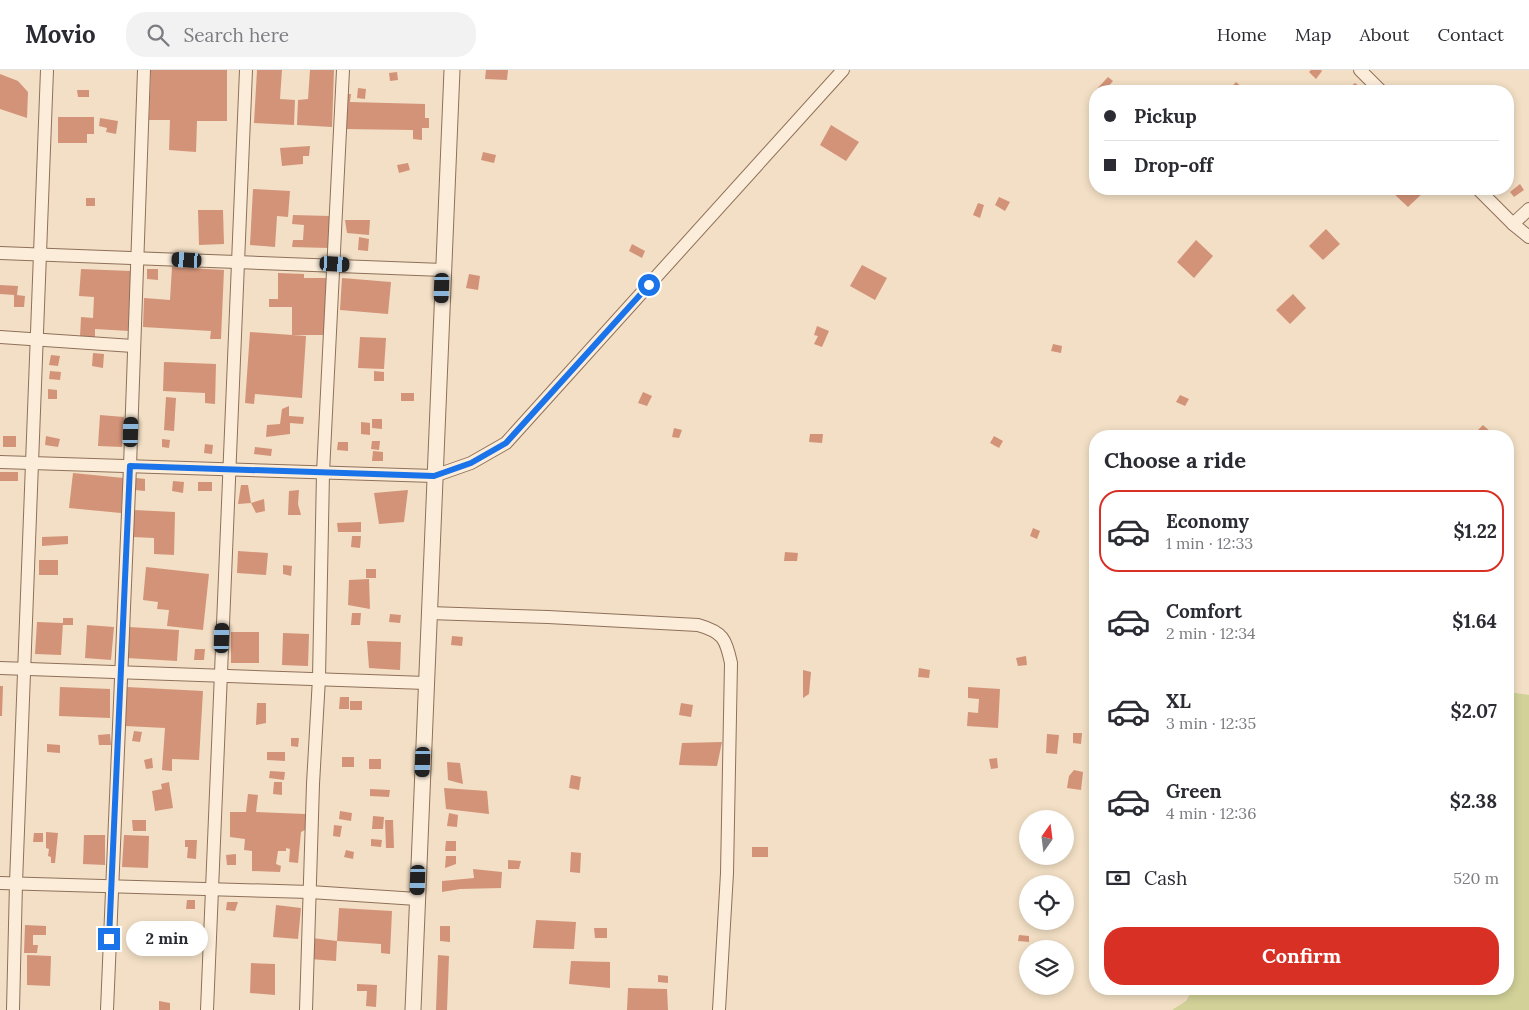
<!DOCTYPE html>
<html lang="en">
<head>
<meta charset="utf-8">
<style>
	:root { --surface:#fff; --page:#f2f2f3; --text:#2b2b33; --muted:#7c7c81; --line:#e1e1e2; --accent:#d93025 }
	body { margin:0; font-family:Lora,serif; background:var(--page); color:var(--text); height:100vh; display:flex; flex-direction:column; font-size:19px; white-space:nowrap }
	* { box-sizing:border-box; margin:0 }
	p { font-size:16px; color:var(--muted) }
	.icon { flex:none; width:28px; height:28px; fill:none; stroke:currentColor; stroke-width:2; stroke-linecap:round; stroke-linejoin:round }
	.map { position:relative; flex:1; overflow:hidden }
	.details { position:absolute; left:1089px; top:360px; width:425px; height:565px; display:flex; flex-direction:column; background:var(--surface); border-radius:20px; box-shadow:0 2px 8px #0003 }
	.details>* { flex:none }
	.banner { position:absolute; left:1089px; top:15px; width:425px; height:110px; border-radius:20px; box-shadow:0 2px 8px #0003; display:grid; align-content:center; height:110px; padding:0 15px; background:var(--surface) }
	.needle { width:32px; rotate:14deg }
	.tools { position:absolute; left:1019px; top:740px; display:grid; gap:10px }
	.tools a { display:grid; place-items:center; width:55px; height:55px; border-radius:50%; background:var(--surface); box-shadow:0 2px 8px #0003; font-size:25px }
	.end { position:absolute; width:22px; height:22px; margin:-11px; border:6px solid #1a73e8; background:#fff; box-shadow:0 0 0 2px #fff }
	.from { border-radius:50% }
	.bubble { position:absolute; height:35px; border-radius:18px; background:var(--surface); box-shadow:0 2px 8px #0003; font-size:16px; font-weight:700; line-height:35px; text-align:center }
	.car { position:absolute; width:15px; height:30px; margin:-15px -8px; border-radius:6px; box-shadow:0 0 4px 1px #0007; background:linear-gradient(#222 24%,#8ab4d8 0 40%,#222 0 76%,#8ab4d8 0 86%,#222 0) }
	.banner b { display:flex; align-items:center; gap:18px; height:48px; font-size:19px }
	.banner b+b { border-top:1px solid var(--line) }
	.banner i { width:12px; height:12px; background:var(--text) }
	ul { padding:0; list-style:none }
	li { display:flex; align-items:center; gap:15px; height:82px; margin:0 10px 8px; padding:0 5px; border:2px solid transparent; border-radius:20px }
	li div { flex:1 }
	li b { display:block; font-size:19px }
	li em { font-style:normal; font-weight:700 }
	li.active { border-color:var(--accent) }
	li>.icon { width:45px; height:45px; stroke-width:1.5 }
	h2 { padding:0 15px; font-size:22px; line-height:60px }
	.pay { display:flex; align-items:center; gap:12px; height:55px; padding:0 15px; font-size:19px }
	.pay p { margin-inline-start:auto }
	.button { display:flex; gap:10px; margin-top:auto; padding:10px 15px }
	.button a { flex:1; height:58px; border-radius:20px; background:var(--accent); color:#fff; font-size:20px; font-weight:700; line-height:58px; text-align:center }
	header { display:flex; align-items:center; gap:30px; box-sizing:border-box; height:70px; padding:0 25px; background:var(--surface); border-bottom:1px solid var(--line) }
	header strong { font-size:24px }
	nav { display:flex; gap:28px; margin-inline-start:auto; font-size:18px }
	.search { width:350px; height:45px; background:var(--page); display:flex; align-items:center; gap:12px; box-sizing:border-box; padding:0 18px; border-radius:20px; color:var(--muted); font-size:19px }
	.map>svg:first-child { display:block }
	.green { fill:#d1d198 }
	.building { fill:#d39378 }
	.lines { fill:none; stroke-linecap:round; stroke-linejoin:round }
	.minor-casing { stroke:#8f7059; stroke-width:14 }
	.tertiary-casing { stroke:#8f7059; stroke-width:17 }
	.minor { stroke:#fbedda; stroke-width:12 }
	.tertiary { stroke:#fbedda; stroke-width:15 }
	.route { stroke:#1a73e8; stroke-width:6 }
</style>
</head>
<body>
<header>
<strong>Movio</strong>
<div class="search"><svg class="icon" aria-label="search" viewBox="0 0 24 24"><circle cx="10" cy="10" r="6"/><path d="M15 15l6 6"/></svg>Search here</div>
<nav><a>Home</a><a>Map</a><a>About</a><a>Contact</a></nav>
</header>
<div class="map">
<svg width="1529" height="940" viewBox="0 0 1529 940">
	<rect width="100%" height="100%" fill="#f2dfc5"/>
	<!-- green -->
	<polygon class="green" points="1508,622 1529,625 1529,940 1172,940 1186,931 1193,919 1508,919"/>
	<!-- building -->
	<g class="building">
		<polygon points="151,0 227,0 227,51 197,51 196,82 169,80 170,50 149,50"/>
		<polygon points="257,0 282,0 280,29 295,30 294,55 254,53"/>
		<polygon points="310,0 334,0 332,57 297,55 298,30 308,29"/>
		<polygon points="486,0 508,0 507,10 485,9"/>
		<polygon points="1311,0 1321,0 1322,1 1316,9 1309,2"/>
		<polygon points="397,2 398,10 390,11 389,3"/>
		<polygon points="0,4 18,11 28,22 27,48 0,39"/>
		<polygon points="1108,7 1113,11 1104,21 1095,21"/>
		<polygon points="1236,12 1243,18 1240,21 1233,21 1230,19"/>
		<polygon points="1355,13 1362,19 1359,21 1351,21 1348,19"/>
		<polygon points="358,18 366,19 365,29 357,28"/>
		<polygon points="77,20 89,20 89,27 78,27"/>
		<polygon points="344,24 351,24 350,32 425,34 425,48 429,48 429,58 422,58 422,70 413,69 413,60 343,59"/>
		<polygon points="58,47 94,47 94,64 87,64 87,73 58,73"/>
		<polygon points="100,48 118,51 116,64 106,62 107,58 99,56"/>
		<polygon points="831,55 859,72 846,91 820,75"/>
		<polygon points="310,76 309,86 303,86 303,94 282,96 280,78"/>
		<polygon points="483,82 496,85 494,93 481,90"/>
		<polygon points="408,93 410,100 399,103 397,95"/>
		<polygon points="1520,114 1524,120 1514,127 1510,122"/>
		<polygon points="253,119 290,121 288,147 277,146 275,177 250,175"/>
		<polygon points="1397,119 1423,119 1425,121 1408,137 1393,123"/>
		<polygon points="999,127 1010,132 1005,141 995,135"/>
		<rect x="86" y="128" width="9" height="8"/>
		<polygon points="978,133 984,135 980,148 973,145"/>
		<polygon points="198,140 223,140 224,174 199,175"/>
		<polygon points="293,145 330,146 329,178 292,177 293,170 303,170 304,155 292,154"/>
		<polygon points="345,150 370,150 369,165 347,163"/>
		<polygon points="1326,159 1340,174 1323,190 1309,176"/>
		<polygon points="359,167 369,169 368,181 358,180"/>
		<polygon points="1196,170 1213,186 1194,208 1177,192"/>
		<polygon points="632,174 645,181 642,188 629,181"/>
		<polygon points="862,195 887,208 875,230 850,216"/>
		<polygon points="172,197 224,200 221,269 210,269 211,261 143,257 144,228 170,230"/>
		<polygon points="81,199 131,201 129,261 95,259 95,268 80,267 81,247 93,248 94,227 79,226"/>
		<polygon points="147,199 158,199 158,210 147,209"/>
		<polygon points="278,203 304,204 304,208 326,208 326,265 292,265 292,237 269,237 269,229 278,229"/>
		<polygon points="469,204 480,206 478,220 466,218"/>
		<polygon points="342,208 391,212 388,244 340,240"/>
		<polygon points="0,215 18,216 17,225 25,226 24,237 14,237 14,225 0,224"/>
		<polygon points="1293,224 1306,238 1290,254 1276,240"/>
		<polygon points="817,256 829,261 822,277 814,274 818,266 814,265"/>
		<polygon points="250,262 306,266 302,328 255,324 254,334 245,333"/>
		<polygon points="360,267 386,268 384,299 358,298"/>
		<polygon points="1053,274 1062,276 1061,283 1051,281"/>
		<polygon points="93,283 104,284 103,298 92,296"/>
		<polygon points="51,285 60,286 58,296 49,295"/>
		<polygon points="164,292 216,294 215,334 205,333 205,323 163,321"/>
		<polygon points="50,301 61,302 60,310 49,309"/>
		<polygon points="374,301 384,302 384,311 374,311"/>
		<polygon points="48,319 57,320 57,329 48,329"/>
		<polygon points="643,322 652,326 647,336 638,333"/>
		<rect x="401" y="323" width="13" height="8"/>
		<polygon points="1180,325 1189,329 1185,336 1176,332"/>
		<polygon points="166,327 176,328 174,361 164,360"/>
		<polygon points="289,336 289,346 304,347 303,354 290,353 290,364 266,367 267,355 280,354 282,339"/>
		<polygon points="100,345 124,347 122,377 98,376"/>
		<polygon points="372,349 382,349 382,359 372,358"/>
		<polygon points="361,352 370,353 370,365 361,364"/>
		<polygon points="1483,355 1492,363 1489,366 1485,366 1478,360"/>
		<polygon points="674,358 682,360 679,368 672,367"/>
		<polygon points="810,364 823,364 822,373 809,372"/>
		<rect x="3" y="366" width="13" height="11"/>
		<polygon points="46,366 60,369 58,377 45,375"/>
		<polygon points="994,366 1003,371 999,378 990,373"/>
		<polygon points="162,369 170,370 169,378 162,377"/>
		<polygon points="372,371 380,371 379,380 371,379"/>
		<polygon points="338,372 348,372 348,381 337,380"/>
		<polygon points="205,374 213,375 212,384 204,383"/>
		<polygon points="255,377 272,379 271,386 254,384"/>
		<polygon points="373,381 383,382 383,391 372,391"/>
		<rect x="0" y="402" width="18" height="9"/>
		<polygon points="73,403 124,408 121,443 69,438"/>
		<polygon points="136,408 145,409 145,421 135,420"/>
		<polygon points="173,411 184,412 183,423 172,421"/>
		<rect x="198" y="412" width="14" height="9"/>
		<polygon points="241,415 248,415 251,433 238,434"/>
		<polygon points="299,420 298,434 301,445 288,445 289,421"/>
		<polygon points="408,420 404,452 379,454 374,423"/>
		<polygon points="264,429 265,441 256,443 251,433"/>
		<polygon points="134,440 175,442 174,485 154,484 154,468 133,467"/>
		<polygon points="361,452 361,462 338,462 337,453"/>
		<polygon points="1033,458 1040,461 1037,469 1030,466"/>
		<polygon points="68,466 68,474 42,476 42,467"/>
		<polygon points="352,466 361,466 360,478 351,477"/>
		<polygon points="238,481 268,483 266,505 237,503"/>
		<polygon points="785,482 798,483 797,491 784,491"/>
		<rect x="39" y="490" width="19" height="15"/>
		<polygon points="283,495 292,496 291,506 283,504"/>
		<polygon points="146,497 209,504 203,560 167,556 169,540 157,539 158,532 143,530"/>
		<rect x="366" y="499" width="10" height="9"/>
		<polygon points="369,509 370,539 348,535 349,510"/>
		<polygon points="352,543 361,543 360,555 351,555"/>
		<polygon points="390,544 401,545 400,553 389,552"/>
		<rect x="63" y="548" width="10" height="7"/>
		<polygon points="37,552 63,553 61,585 35,584"/>
		<polygon points="87,555 114,557 111,590 85,588"/>
		<polygon points="129,557 179,560 177,591 127,588"/>
		<rect x="231" y="562" width="28" height="31"/>
		<polygon points="283,563 309,564 308,596 282,595"/>
		<polygon points="452,566 463,567 462,576 451,575"/>
		<polygon points="367,571 401,572 400,600 369,598"/>
		<polygon points="195,579 205,579 204,590 194,590"/>
		<polygon points="1026,586 1027,595 1018,596 1016,588"/>
		<polygon points="919,598 930,600 929,608 918,607"/>
		<polygon points="803,600 811,602 809,624 803,628"/>
		<polygon points="0,616 3,616 2,646 0,646"/>
		<polygon points="60,617 110,619 110,648 59,646"/>
		<polygon points="127,617 203,621 199,690 172,689 172,701 162,700 165,658 125,656"/>
		<polygon points="968,617 1000,619 998,658 967,656 968,642 978,643 979,629 968,628"/>
		<polygon points="340,627 349,627 349,639 339,639"/>
		<rect x="350" y="631" width="12" height="9"/>
		<polygon points="257,633 266,633 266,653 256,655"/>
		<polygon points="681,633 693,635 691,647 679,645"/>
		<polygon points="134,661 142,662 140,672 132,671"/>
		<polygon points="1073,663 1082,663 1081,674 1073,673"/>
		<polygon points="110,664 111,675 99,675 98,665"/>
		<polygon points="1047,664 1059,665 1057,684 1046,683"/>
		<polygon points="291,668 299,668 298,677 291,676"/>
		<polygon points="722,672 717,696 679,695 682,673"/>
		<polygon points="47,674 60,675 60,683 47,682"/>
		<polygon points="267,682 285,682 285,691 267,690"/>
		<rect x="342" y="687" width="12" height="10"/>
		<polygon points="152,688 153,698 146,699 144,690"/>
		<polygon points="997,688 998,698 991,699 989,689"/>
		<rect x="369" y="689" width="12" height="10"/>
		<polygon points="447,692 460,693 463,714 448,710"/>
		<polygon points="1074,700 1083,702 1081,720 1067,718 1069,706"/>
		<polygon points="270,701 285,702 284,710 269,708"/>
		<polygon points="571,705 581,707 579,720 569,718"/>
		<polygon points="169,712 173,738 155,741 152,721 162,719 161,714"/>
		<polygon points="274,712 282,712 282,725 273,724"/>
		<polygon points="444,718 487,721 489,744 446,739"/>
		<polygon points="370,719 390,720 389,727 370,726"/>
		<polygon points="248,724 258,725 256,742 305,744 305,760 301,762 298,793 289,792 290,779 286,778 286,781 278,781 276,794 281,796 280,802 252,801 252,781 244,780 245,769 230,767 230,742 246,742"/>
		<polygon points="340,741 352,743 351,751 339,749"/>
		<polygon points="449,743 458,745 457,757 447,756"/>
		<polygon points="373,746 384,747 383,759 372,759"/>
		<polygon points="132,750 146,750 146,761 133,761"/>
		<polygon points="385,750 393,750 394,778 386,778"/>
		<polygon points="334,755 342,756 340,767 333,766"/>
		<polygon points="46,762 58,763 55,793 51,793 51,787 48,786 49,779 46,778"/>
		<polygon points="34,763 43,763 43,772 33,772"/>
		<polygon points="84,765 105,765 105,795 83,794"/>
		<polygon points="124,765 149,766 148,798 122,797"/>
		<polygon points="371,769 382,770 381,777 371,776"/>
		<polygon points="185,770 197,770 196,789 187,788 188,777 185,777"/>
		<polygon points="446,771 456,771 456,781 445,781"/>
		<rect x="752" y="777" width="16" height="10"/>
		<polygon points="346,780 354,782 353,789 344,787"/>
		<polygon points="571,782 581,783 580,803 570,802"/>
		<polygon points="236,784 236,795 227,795 226,785"/>
		<polygon points="446,786 456,786 456,794 445,798"/>
		<polygon points="508,790 521,791 519,799 508,799"/>
		<polygon points="473,799 502,802 501,818 460,819 442,822 442,811 474,808"/>
		<polygon points="187,830 195,830 195,839 186,839"/>
		<polygon points="227,832 238,832 235,841 226,840"/>
		<polygon points="276,835 301,838 298,869 273,867"/>
		<polygon points="339,838 392,841 390,884 381,883 381,874 337,871"/>
		<polygon points="536,850 576,852 574,879 533,878"/>
		<polygon points="25,855 46,856 46,865 33,865 33,875 38,875 37,883 24,883"/>
		<polygon points="440,856 450,856 450,872 440,871"/>
		<polygon points="594,858 607,858 607,868 595,868"/>
		<polygon points="1019,865 1029,866 1029,872 1018,871"/>
		<polygon points="312,868 337,871 336,891 310,889"/>
		<polygon points="27,885 51,886 50,916 27,915"/>
		<polygon points="438,885 449,886 447,940 436,940"/>
		<polygon points="571,891 610,892 610,918 569,914"/>
		<polygon points="251,893 275,894 275,925 250,923"/>
		<polygon points="658,905 668,906 668,913 658,912"/>
		<polygon points="357,914 377,915 376,937 366,936 367,921 357,921"/>
		<polygon points="628,918 667,919 668,940 627,940"/>
		<polygon points="159,931 170,933 170,940 159,940"/>
	</g>
	<g class="lines">
		<!-- minor casing -->
		<g class="minor-casing">
			<g id="minor">
				<polyline points="1360,0 1381,21"/>
				<polyline points="1478,119 1513,154 1529,139"/>
				<polyline points="1513,154 1529,167"/>
				<polyline points="0,183 443,200"/>
				<polyline points="0,267 133,276"/>
				<polyline points="0,392 434,406 471,393 506,373 843,0"/>
				<path d="M429,543L548,547L698,555C723,562 726,569 731,593L727,803L719,940"/>
				<polyline points="0,598 426,613"/>
				<polyline points="0,813 310,822 417,829"/>
				<polyline points="13,940 16,813 47,0"/>
				<polyline points="107,940 130,396 144,0"/>
				<polyline points="207,940 246,0"/>
				<polyline points="306,940 313,714 319,608 323,403 343,0"/>
			</g>
		</g>
		<!-- tertiary casing -->
		<g class="tertiary-casing">
			<polyline id="tertiary" points="413,940 452,0"/>
		</g>
		<!-- minor -->
		<use href="#minor" class="minor"/>
		<!-- tertiary -->
		<use href="#tertiary" class="tertiary"/>
	</g>
	<g class="lines">
		<!-- route -->
		<polyline class="route" points="109,869 130,396 434,406 471,393 506,373 649,215"/>
	</g>
</svg>
<div class="tools">
<a><svg class="needle" viewBox="-14 -14 28 28"><path d="M0-13l5 13h-10z" fill="#e53935"/><path d="M0 13l5-13h-10z" fill="#7c7c81"/></svg></a>
<a><svg class="icon" aria-label="locate" viewBox="0 0 24 24"><circle cx="12" cy="12" r="6"/><path d="M12 2v4M12 18v4M2 12h4M18 12h4"/></svg></a>
<a><svg class="icon" aria-label="layers" viewBox="0 0 24 24"><path d="M12 4l9 5-9 5-9-5zM3 14l9 5 9-5"/></svg></a>
</div>
<i class="end from" style="left:649px;top:215px"></i>
<i class="end" style="left:109px;top:869px"></i>
<div class="bubble" style="left:126px;top:851px;width:82px">2 min</div>
<i class="car" style="left:187px;top:190px;rotate:273deg"></i>
<i class="car" style="left:335px;top:194px;rotate:93deg"></i>
<i class="car" style="left:442px;top:218px;rotate:182deg"></i>
<i class="car" style="left:131px;top:362px;rotate:2deg"></i>
<i class="car" style="left:222px;top:568px;rotate:2deg"></i>
<i class="car" style="left:423px;top:692px;rotate:182deg"></i>
<i class="car" style="left:418px;top:810px;rotate:182deg"></i>
<div class="banner">
<b><i class="from"></i>Pickup</b>
<b><i></i>Drop-off</b>
</div>
<section class="details">
<h2>Choose a ride</h2>
<ul>
<li class="active"><svg class="icon" aria-label="car" viewBox="0 0 24 24"><path d="M5 17H2v-5l4-1 3-4h7l3 4 3 1v5h-3M9 17h6M6 11h13"/><circle cx="7" cy="17" r="2"/><circle cx="17" cy="17" r="2"/></svg><div><b>Economy</b><p>1 min · 12:33</p></div><em>$1.22</em></li>
<li><svg class="icon" aria-label="car" viewBox="0 0 24 24"><path d="M5 17H2v-5l4-1 3-4h7l3 4 3 1v5h-3M9 17h6M6 11h13"/><circle cx="7" cy="17" r="2"/><circle cx="17" cy="17" r="2"/></svg><div><b>Comfort</b><p>2 min · 12:34</p></div><em>$1.64</em></li>
<li><svg class="icon" aria-label="car" viewBox="0 0 24 24"><path d="M5 17H2v-5l4-1 3-4h7l3 4 3 1v5h-3M9 17h6M6 11h13"/><circle cx="7" cy="17" r="2"/><circle cx="17" cy="17" r="2"/></svg><div><b>XL</b><p>3 min · 12:35</p></div><em>$2.07</em></li>
<li><svg class="icon" aria-label="car" viewBox="0 0 24 24"><path d="M5 17H2v-5l4-1 3-4h7l3 4 3 1v5h-3M9 17h6M6 11h13"/><circle cx="7" cy="17" r="2"/><circle cx="17" cy="17" r="2"/></svg><div><b>Green</b><p>4 min · 12:36</p></div><em>$2.38</em></li>
</ul>
<div class="pay"><svg class="icon" aria-label="cash" viewBox="0 0 24 24"><path d="M3 7h18v10H3z"/><circle cx="12" cy="12" r="2"/></svg>Cash<p>520 m</p></div>
<div class="button"><a>Confirm</a></div>
</section>
</div>
</body>
</html>
